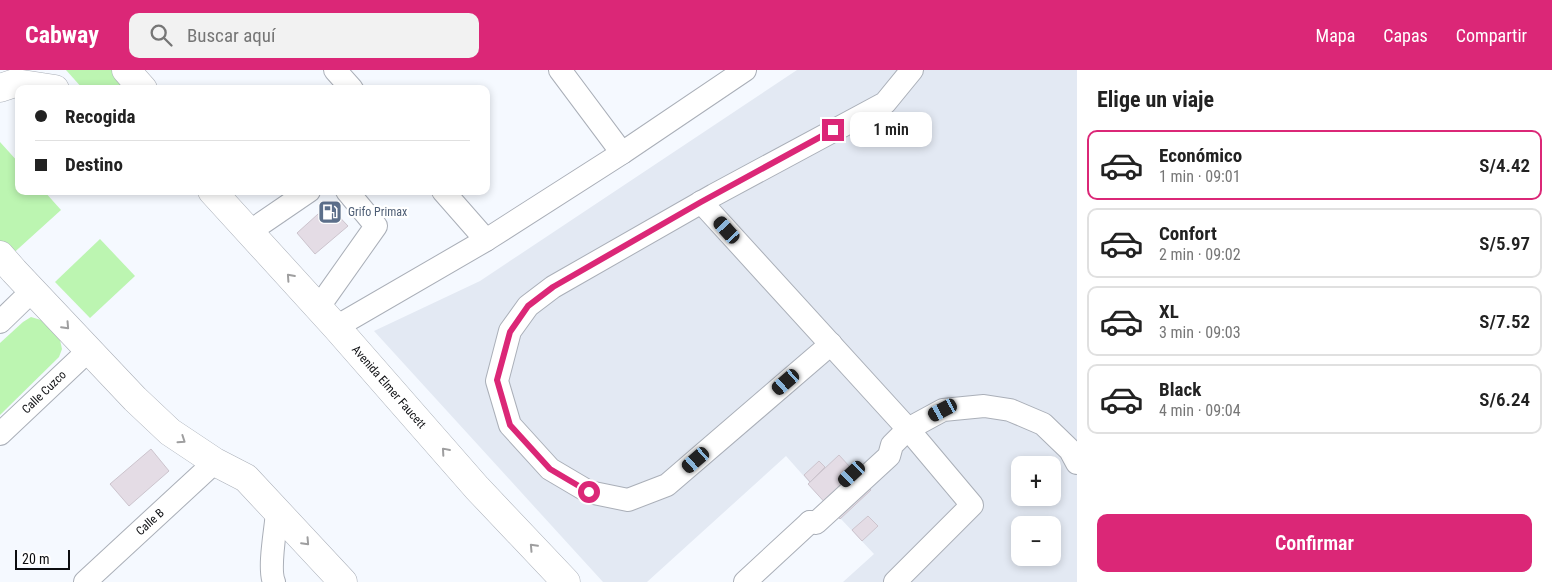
<!DOCTYPE html>
<html lang="es">
<head>
<meta charset="utf-8">
<style>
	:root { --surface:#fff; --page:#f2f2f2; --text:#222; --muted:#767676; --line:#e0e0e0; --accent:#db2777 }
	body { margin:0; font-family:"Roboto Condensed",sans-serif; background:var(--page); color:var(--text); height:100vh; display:flex; flex-direction:column; font-size:19px; white-space:nowrap }
	* { box-sizing:border-box; margin:0 }
	p { font-size:16px; color:var(--muted) }
	.icon { flex:none; width:28px; height:28px; fill:none; stroke:currentColor; stroke-width:2; stroke-linecap:round; stroke-linejoin:round }
	.map { position:relative; flex:1; overflow:hidden }
	.side { display:flex; flex-direction:column; background:var(--surface); width:475px }
	.side>* { flex:none }
	.hud { position:absolute; left:15px; top:15px; width:475px; height:110px; border-radius:10px; box-shadow:0 2px 8px #0003; display:grid; align-content:center; height:110px; padding:0 20px; background:var(--surface) }
	.buttons { position:absolute; left:1011px; top:386px; display:grid; gap:10px }
	.buttons a { display:grid; place-items:center; width:50px; height:50px; border-radius:10px; background:var(--surface); box-shadow:0 2px 8px #0003; font-size:25px }
	.scale { position:absolute; left:15px; bottom:12px; width:55px; box-sizing:border-box; padding-left:5px; border:2px solid #0c0d10; border-top:0; font-size:14px; line-height:18px; white-space:nowrap; color:#0c0d10; -webkit-text-stroke:4px #fff; paint-order:stroke }
	.end { position:absolute; width:22px; height:22px; margin:-11px; border:6px solid #db2777; background:#fff; box-shadow:0 0 0 2px #fff }
	.from { border-radius:50% }
	.bubble { position:absolute; height:35px; border-radius:10px; background:var(--surface); box-shadow:0 2px 8px #0003; font-size:16px; font-weight:600; line-height:35px; text-align:center }
	.car { position:absolute; width:15px; height:30px; margin:-15px -8px; border-radius:6px; box-shadow:0 0 4px 1px #0007; background:linear-gradient(#222 24%,#8ab4d8 0 40%,#222 0 76%,#8ab4d8 0 86%,#222 0) }
	.hud b { display:flex; align-items:center; gap:18px; height:48px; font-size:19px }
	.hud b+b { border-top:1px solid var(--line) }
	.hud i { width:12px; height:12px; background:var(--text) }
	ul { padding:0; list-style:none }
	li { display:flex; align-items:center; gap:15px; height:70px; margin:0 10px 8px; padding:0 10px; border:2px solid var(--line); border-radius:10px }
	li div { flex:1 }
	li b { display:block; font-size:19px }
	li em { font-style:normal; font-weight:600 }
	li.on { border-color:var(--accent) }
	li>.icon { width:45px; height:45px; stroke-width:1.5 }
	h2 { padding:0 20px; font-size:22px; line-height:60px }
	.action { display:flex; gap:10px; margin-top:auto; padding:10px 20px }
	.action a { flex:1; height:58px; border-radius:10px; background:var(--accent); color:#fff; font-size:20px; font-weight:600; line-height:58px; text-align:center }
	header { display:flex; align-items:center; gap:30px; box-sizing:border-box; height:70px; padding:0 25px; background:var(--accent); color:#fff }
	header strong { font-size:24px }
	nav { display:flex; gap:28px; margin-inline-start:auto; font-size:18px }
	.search { width:350px; height:45px; background:var(--page); display:flex; align-items:center; gap:12px; box-sizing:border-box; padding:0 18px; border-radius:10px; color:var(--muted); font-size:19px }
	main { display:flex; flex:1; min-height:0 }
	.map>svg:first-child { display:block }
	.built { fill:#e3e9f3; fill-rule:evenodd }
	.green { fill:#bcf5b1 }
	.building { fill:#e4dce5; stroke:#ccc4cd }
	.lines { fill:none; stroke-linecap:round; stroke-linejoin:round }
	.minor-casing { stroke:#aaafb8; stroke-width:24 }
	.major-casing { stroke:#aaafb8; stroke-width:29 }
	.highway-casing { stroke:#aaafb8; stroke-width:29 }
	.minor { stroke:#fff; stroke-width:22 }
	.major { stroke:#fff; stroke-width:28 }
	.highway { stroke:#fff; stroke-width:28 }
	.oneway { stroke:#9e9e9f }
	.route { stroke:#db2777; stroke-width:6 }
	.labels { text-anchor:middle; stroke-width:4.5; stroke-linejoin:round; paint-order:stroke }
	.service-label { font-size:12px; fill:#4e5e75; stroke:#fff; text-anchor:start }
	.street-label { font-size:12px; fill:#0c0d10; stroke:#fff }
</style>
</head>
<body>
<header>
<strong>Cabway</strong>
<div class="search"><svg class="icon" aria-label="search" viewBox="0 0 24 24"><circle cx="10" cy="10" r="6"/><path d="M15 15l6 6"/></svg>Buscar aquí</div>
<nav><a>Mapa</a><a>Capas</a><a>Compartir</a></nav>
</header>
<main>
<div class="map">
<svg width="1077" height="512" viewBox="0 0 1077 512">
	<rect width="100%" height="100%" fill="#f5f9ff"/>
	<!-- built -->
	<path class="built" d="M797,0H1077V512H843L874,484L808,414L809,412L786,386L647,512H603L374,261L480,211ZM1020,395H1052V428H1020ZM1020,455H1052V488H1020Z"/>
	<!-- green -->
	<g class="green">
		<polygon points="66,0 112,0 130,19 83,19"/>
		<polygon points="0,72 19,93 19,121 44,121 61,140 8,188 0,178"/>
		<polygon points="100,169 135,206 90,248 55,212"/>
		<polygon points="31,247 41,250 60,270 62,279 59,287 0,345 0,273 23,252"/>
	</g>
	<!-- building -->
	<g class="building">
		<polygon points="328,135 348,156 315,184 297,163"/>
		<polygon points="151,379 169,401 129,436 110,414"/>
		<polygon points="839,385 871,420 840,449 808,414"/>
		<polygon points="819,391 825,397 810,412 804,405"/>
		<polygon points="868,446 878,456 862,471 852,460"/>
	</g>
	<g class="lines">
		<!-- minor casing -->
		<g class="minor-casing">
			<g id="minor">
				<polyline points="335,0 352,19"/>
				<polyline points="560,0 622,83"/>
				<polyline points="443,121 486,170"/>
				<polyline points="701,132 908,359 972,435 895,512"/>
				<polyline points="249,162 309,121"/>
				<polyline points="318,238 376,156 347,121"/>
				<polyline points="0,252 32,221"/>
				<polyline points="336,257 486,170 622,83 745,0"/>
				<polyline points="831,274 667,415 628,430 589,422 550,399 510,355 497,311 510,261 528,236 553,217 714,125 885,33 912,0"/>
				<polyline points="0,364 89,280"/>
				<polyline points="810,452 816,453 889,386 892,375 908,359 943,340 984,336 1010,340 1043,354 1070,380 1077,393"/>
				<polyline points="85,512 215,392"/>
				<path d="M274,512C268,498 276,458 277,442"/>
				<polyline points="745,512 810,452"/>
			</g>
		</g>
		<!-- major casing -->
		<g class="major-casing">
			<polyline id="major" points="126,0 143,19"/>
		</g>
		<!-- highway casing -->
		<g class="highway-casing">
			<g id="highway">
				<polyline points="0,18 15,13 55,19"/>
				<polyline points="212,121 336,257 477,418 566,512"/>
				<polyline points="0,185 14,201 135,329 170,362 215,392 246,408 343,512"/>
			</g>
		</g>
		<!-- minor -->
		<use href="#minor" class="minor"/>
		<!-- major -->
		<use href="#major" class="major"/>
		<!-- highway -->
		<use href="#highway" class="highway"/>
	</g>
	<!-- one-way arrows -->
	<defs><path id="oneway-chevron" d="M-2-3.5L2.5 0L-2 3.5" fill="none" stroke-width="1.6" stroke-linecap="round" stroke-linejoin="round" transform="scale(1.25)"/></defs>
	<g class="oneway">
		<use href="#oneway-chevron" transform="translate(290 207) rotate(-132)"/>
		<use href="#oneway-chevron" transform="translate(66 256) rotate(47)"/>
		<use href="#oneway-chevron" transform="translate(182 370) rotate(34)"/>
		<use href="#oneway-chevron" transform="translate(445 381) rotate(-131)"/>
		<use href="#oneway-chevron" transform="translate(306 472) rotate(47)"/>
		<use href="#oneway-chevron" transform="translate(533 477) rotate(-133)"/>
	</g>
	<g class="lines">
		<!-- route -->
		<polyline class="route" points="589,422 550,399 510,355 497,310 510,262 528,236 553,217 701,132 833,60"/>
	</g>
	<!-- icons -->
	<defs>
		<g id="fuel-square" transform="scale(1.25)"><rect x="-9" y="-9" width="18" height="18" rx="4" fill="#5c6f8a" stroke="#fff"/><path d="M-5.5-6h7V0h2V4h1.3V-2.5L3-4.5l.8-.8L6-3V5H2.5V1h-1V6h-7ZM-4.2-4.7v3.2H.2V-4.7Z" fill="#fff"/></g>
	</defs>
	<g fill-rule="evenodd">
		<use href="#fuel-square" x="330" y="142"/>
	</g>
	<g class="labels">
		<!-- service labels -->
		<g class="service-label">
			<text x="348" y="146">Grifo Primax</text>
		</g>
		<!-- street labels -->
		<g class="street-label">
			<text transform="translate(389 317) rotate(49)" y="4">Avenida Elmer Faucett</text>
			<text transform="translate(44 322) rotate(-44)" y="4">Calle Cuzco</text>
			<text transform="translate(150 452) rotate(-42)" y="4">Calle B</text>
		</g>
	</g>
</svg>
<div class="buttons">
<a>+</a>
<a>−</a>
</div>
<div class="scale">20 m</div>
<i class="end from" style="left:589px;top:422px"></i>
<i class="end" style="left:833px;top:60px"></i>
<div class="bubble" style="left:850px;top:42px;width:82px">1 min</div>
<i class="car" style="left:727px;top:160px;rotate:318deg"></i>
<i class="car" style="left:786px;top:312px;rotate:229deg"></i>
<i class="car" style="left:943px;top:340px;rotate:242deg"></i>
<i class="car" style="left:696px;top:390px;rotate:229deg"></i>
<i class="car" style="left:852px;top:404px;rotate:227deg"></i>
<div class="hud">
<b><i class="from"></i>Recogida</b>
<b><i></i>Destino</b>
</div>
</div>
<section class="side">
<h2>Elige un viaje</h2>
<ul>
<li class="on"><svg class="icon" aria-label="car" viewBox="0 0 24 24"><path d="M5 17H2v-5l4-1 3-4h7l3 4 3 1v5h-3M9 17h6M6 11h13"/><circle cx="7" cy="17" r="2"/><circle cx="17" cy="17" r="2"/></svg><div><b>Económico</b><p>1 min · 09:01</p></div><em>S/4.42</em></li>
<li><svg class="icon" aria-label="car" viewBox="0 0 24 24"><path d="M5 17H2v-5l4-1 3-4h7l3 4 3 1v5h-3M9 17h6M6 11h13"/><circle cx="7" cy="17" r="2"/><circle cx="17" cy="17" r="2"/></svg><div><b>Confort</b><p>2 min · 09:02</p></div><em>S/5.97</em></li>
<li><svg class="icon" aria-label="car" viewBox="0 0 24 24"><path d="M5 17H2v-5l4-1 3-4h7l3 4 3 1v5h-3M9 17h6M6 11h13"/><circle cx="7" cy="17" r="2"/><circle cx="17" cy="17" r="2"/></svg><div><b>XL</b><p>3 min · 09:03</p></div><em>S/7.52</em></li>
<li><svg class="icon" aria-label="car" viewBox="0 0 24 24"><path d="M5 17H2v-5l4-1 3-4h7l3 4 3 1v5h-3M9 17h6M6 11h13"/><circle cx="7" cy="17" r="2"/><circle cx="17" cy="17" r="2"/></svg><div><b>Black</b><p>4 min · 09:04</p></div><em>S/6.24</em></li>
</ul>
<div class="action"><a>Confirmar</a></div>
</section>
</main>
</body>
</html>
